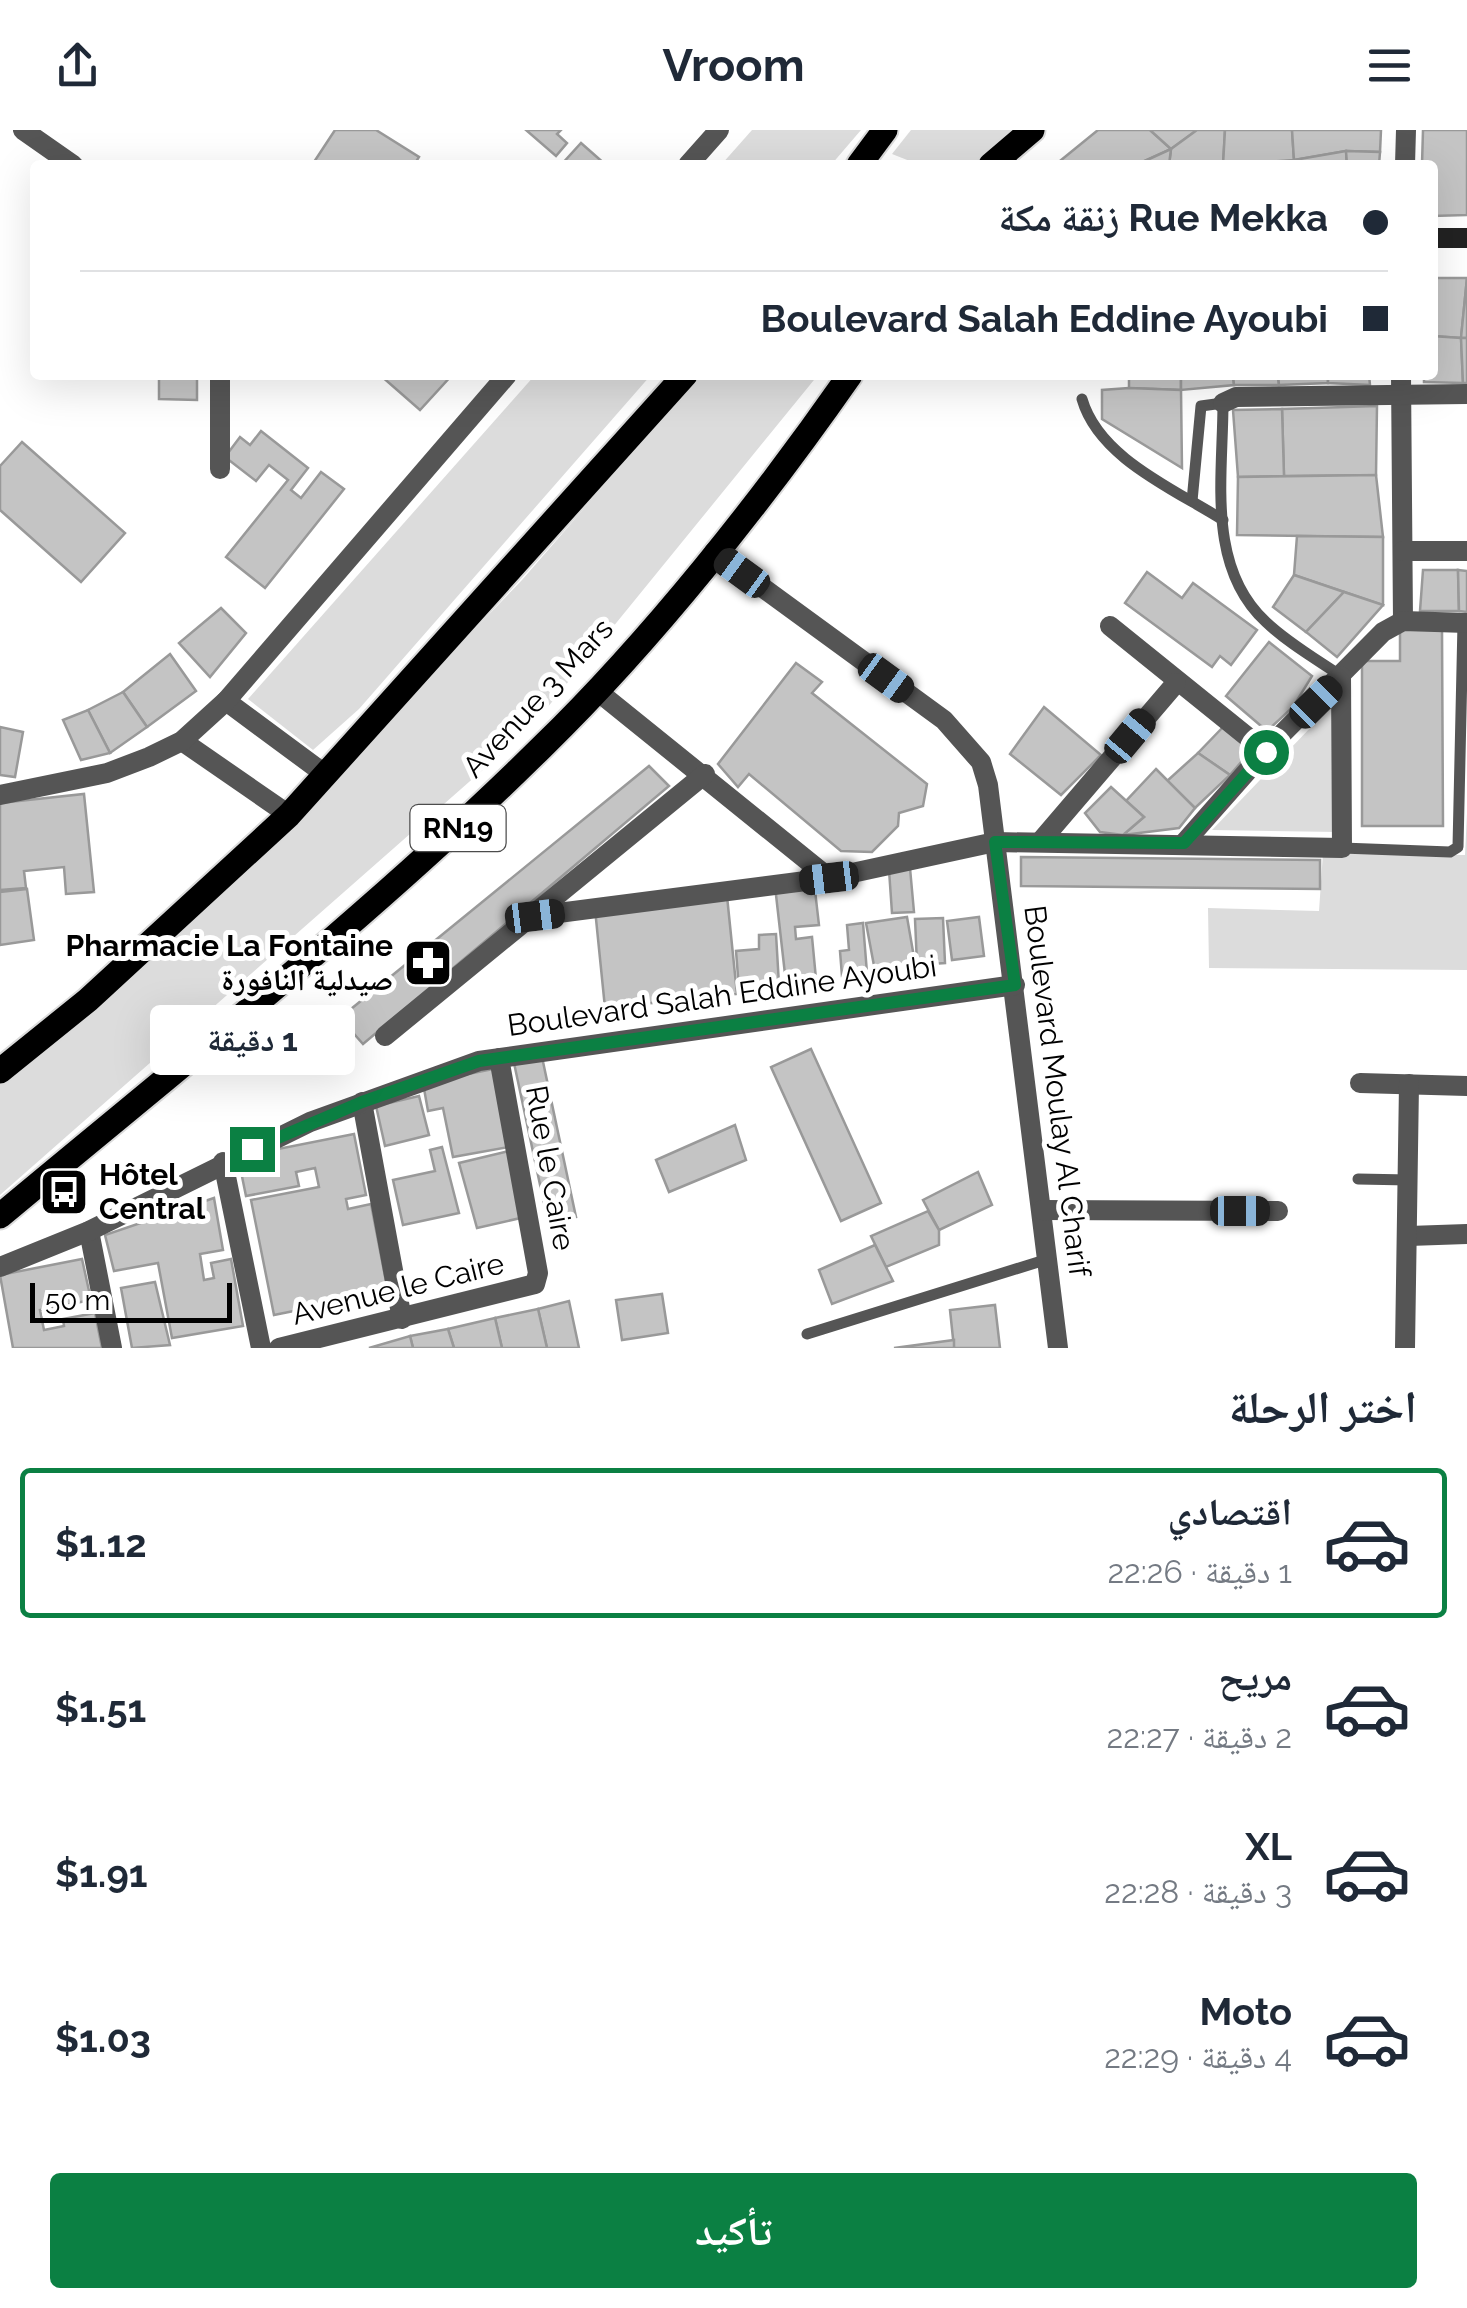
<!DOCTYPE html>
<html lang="ar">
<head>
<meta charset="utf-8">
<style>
	:root { --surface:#fff; --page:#f6f6f7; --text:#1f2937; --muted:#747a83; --line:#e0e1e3; --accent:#0b8043 }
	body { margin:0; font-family:Raleway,"Noto Naskh Arabic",sans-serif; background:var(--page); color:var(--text); direction:rtl; height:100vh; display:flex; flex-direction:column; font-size:38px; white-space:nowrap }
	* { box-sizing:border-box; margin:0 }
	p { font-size:32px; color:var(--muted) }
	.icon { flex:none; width:55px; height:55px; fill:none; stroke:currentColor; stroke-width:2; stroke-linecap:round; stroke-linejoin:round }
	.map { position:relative; height:1218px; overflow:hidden; direction:ltr }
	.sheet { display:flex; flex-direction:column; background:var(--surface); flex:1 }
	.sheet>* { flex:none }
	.hud { position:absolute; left:30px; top:30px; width:1408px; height:220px; border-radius:10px; box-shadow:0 10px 40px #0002; direction:rtl; display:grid; align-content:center; height:220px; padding:0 50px; background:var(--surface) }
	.scale { position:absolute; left:30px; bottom:25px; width:202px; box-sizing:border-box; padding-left:10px; border:5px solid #000; border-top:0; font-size:28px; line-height:35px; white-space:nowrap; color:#000; -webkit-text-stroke:8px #fff; paint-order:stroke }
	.end { position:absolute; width:45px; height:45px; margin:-22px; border:12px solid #0b8043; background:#fff; box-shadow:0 0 0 5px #fff }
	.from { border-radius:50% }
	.bubble { position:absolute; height:70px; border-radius:10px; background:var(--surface); box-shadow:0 10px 40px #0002; font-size:32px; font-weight:700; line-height:70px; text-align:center; direction:rtl }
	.car { position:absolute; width:30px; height:60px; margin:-30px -15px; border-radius:12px; box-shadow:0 0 8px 2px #0007; background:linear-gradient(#222 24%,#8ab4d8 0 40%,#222 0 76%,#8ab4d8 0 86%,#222 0) }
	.hud b { display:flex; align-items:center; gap:35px; height:95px; font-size:38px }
	.hud b+b { border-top:2px solid var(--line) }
	.hud i { width:25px; height:25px; background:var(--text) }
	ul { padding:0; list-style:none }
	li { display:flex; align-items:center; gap:30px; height:150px; margin:0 20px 15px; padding:0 30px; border:5px solid transparent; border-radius:10px }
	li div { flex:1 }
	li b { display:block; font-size:38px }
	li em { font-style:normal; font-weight:700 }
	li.active { border-color:var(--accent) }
	li>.icon { width:90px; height:90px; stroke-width:1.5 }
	h2 { padding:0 50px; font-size:45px; line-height:120px }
	.action { display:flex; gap:20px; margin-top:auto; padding:20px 50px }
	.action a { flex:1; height:115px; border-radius:10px; background:var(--accent); color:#fff; font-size:40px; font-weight:700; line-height:115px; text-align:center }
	header { display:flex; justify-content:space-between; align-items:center; height:130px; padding:0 50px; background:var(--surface); font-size:45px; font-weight:700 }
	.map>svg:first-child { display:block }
	.green { fill:#dcdcdc }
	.building { fill:#c4c4c4; stroke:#999; stroke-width:2.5 }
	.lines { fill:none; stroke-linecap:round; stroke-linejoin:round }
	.primary-casing { stroke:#dbdbdb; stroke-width:29 }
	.lane { stroke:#555; stroke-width:11 }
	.street { stroke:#555; stroke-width:20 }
	.secondary { stroke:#222; stroke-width:20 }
	.primary { stroke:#000; stroke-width:25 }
	.route { stroke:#0b8043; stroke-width:12 }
	.labels { text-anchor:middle; stroke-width:10; stroke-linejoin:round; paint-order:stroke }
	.shield { fill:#fff; stroke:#4c4c4c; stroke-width:2.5 }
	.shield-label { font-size:28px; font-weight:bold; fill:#000 }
	.street-label { font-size:30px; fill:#000; stroke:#fff }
	.poi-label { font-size:30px; font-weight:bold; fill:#000; stroke:#fff; text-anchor:end }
</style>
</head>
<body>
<header><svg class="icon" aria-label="menu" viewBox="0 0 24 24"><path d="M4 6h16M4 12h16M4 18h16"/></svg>Vroom<svg class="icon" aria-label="share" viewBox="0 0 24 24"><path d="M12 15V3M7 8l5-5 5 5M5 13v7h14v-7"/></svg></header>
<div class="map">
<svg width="1467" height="1218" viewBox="0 0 1467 1218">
	<rect width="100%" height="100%" fill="#fff"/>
	<!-- green -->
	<g class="green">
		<polygon points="752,0 861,0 831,35 721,35"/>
		<polygon points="911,0 1010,0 974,35 920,35 892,24"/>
		<polygon points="535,245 651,245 359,579 313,620 248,569"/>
		<polygon points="700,245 818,245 547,578 511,615 0,1065 0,950 386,592 522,450"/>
		<polygon points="1338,569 1338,702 1212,700"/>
		<polygon points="1467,683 1467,840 1209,838 1208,778 1319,781 1323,723 1465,725"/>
	</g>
	<!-- building -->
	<g class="building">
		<polygon points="335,0 376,0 419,27 414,35 312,35"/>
		<polygon points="526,0 561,0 557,4 567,13 556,26"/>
		<polygon points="1098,0 1150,0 1171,19 1136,35 1055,35"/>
		<polygon points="1150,0 1197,0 1171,19"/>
		<polygon points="1197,0 1225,0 1223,35 1169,35 1171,19"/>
		<polygon points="1225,0 1292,0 1294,30 1223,35"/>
		<polygon points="1292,0 1381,0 1380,22 1346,21 1294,30"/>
		<polygon points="1423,0 1467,0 1467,85 1432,86 1432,35 1422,35"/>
		<polygon points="581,13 606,35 561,35"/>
		<polygon points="1171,19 1169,35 1136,35"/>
		<polygon points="1346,21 1347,35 1294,35 1294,30"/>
		<polygon points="1346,21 1380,22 1379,35 1347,35"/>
		<polygon points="1432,148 1467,148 1461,208 1432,206"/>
		<polygon points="1467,148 1467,208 1461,208"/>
		<polygon points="1432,206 1461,208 1463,253 1424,252 1424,245 1432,245"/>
		<polygon points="1461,208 1467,208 1467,253 1463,253"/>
		<polygon points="159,245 197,245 197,270 159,269"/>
		<polygon points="380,245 452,245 420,280"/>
		<polygon points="1129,245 1181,245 1181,260 1129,258"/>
		<polygon points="1181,245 1233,245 1234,255 1181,260"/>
		<polygon points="1233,245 1278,245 1279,255 1234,255"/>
		<polygon points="1278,245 1328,245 1328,253 1279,255"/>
		<polygon points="1328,245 1369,245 1370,255 1328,253"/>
		<polygon points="1129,258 1181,260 1182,338 1102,289 1102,260"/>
		<polygon points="1377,276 1376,345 1284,346 1282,279"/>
		<polygon points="1282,279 1284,346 1238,347 1233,280"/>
		<polygon points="261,301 308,338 291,360 301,368 321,342 344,359 265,458 226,427 288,350 269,335 256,351 225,327 240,307 250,315"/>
		<polygon points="22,312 125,403 81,452 0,380 0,336"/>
		<polygon points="1376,345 1383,407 1237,405 1238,347"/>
		<polygon points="1297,406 1383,407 1383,475 1294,445"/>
		<polygon points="1423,440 1458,440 1459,481 1420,481"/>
		<polygon points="1458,440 1467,441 1467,482 1459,481"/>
		<polygon points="1147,442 1182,468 1193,453 1257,500 1231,535 1220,526 1212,537 1125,473"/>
		<polygon points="1294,445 1344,462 1306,502 1273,477"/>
		<polygon points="1344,462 1383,475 1337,527 1306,502"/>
		<polygon points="221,478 246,503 210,547 179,513"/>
		<polygon points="1400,498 1442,498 1443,696 1362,696 1362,531 1400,531"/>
		<polygon points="1269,512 1312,546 1293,577 1267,601 1226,566"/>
		<polygon points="170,524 196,561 147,597 123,562"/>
		<polygon points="796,533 822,552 812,563 927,654 923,676 899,683 898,696 872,722 841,721 749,644 738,657 718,634"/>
		<polygon points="123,562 147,597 110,623 88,580"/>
		<polygon points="1044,577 1101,625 1061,665 1010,624"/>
		<polygon points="88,580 110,623 81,630 63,590"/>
		<polygon points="1224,596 1255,616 1230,645 1198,623"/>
		<polygon points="0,597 23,602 15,647 0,645"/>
		<polygon points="1198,623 1230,645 1195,678 1167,651"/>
		<polygon points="649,636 669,656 363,914 340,888"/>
		<polygon points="1156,639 1195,678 1179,698 1123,705 1144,687 1126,671"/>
		<polygon points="1111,657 1144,687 1123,705 1100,702 1085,683"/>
		<polygon points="84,664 94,762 66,764 64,737 24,741 26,758 0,760 0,673"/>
		<polygon points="1021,727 1320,730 1320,759 1021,756"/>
		<polygon points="910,738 914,782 892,783 889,740"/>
		<polygon points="814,752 819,795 795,797 796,809 812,807 816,849 786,853 775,756"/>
		<polygon points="27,759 34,810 0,815 0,762"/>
		<polygon points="727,766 737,864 605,878 595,779"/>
		<polygon points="907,787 915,833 875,841 866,793"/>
		<polygon points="979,787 984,826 952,830 947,791"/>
		<polygon points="943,788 945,833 917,835 915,789"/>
		<polygon points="863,793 867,843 842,846 840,821 849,820 847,795"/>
		<polygon points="776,804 779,855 739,859 736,821 759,819 759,805"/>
		<polygon points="811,919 881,1073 841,1091 771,937"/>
		<polygon points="542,927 576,1087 548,1092 514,933"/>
		<polygon points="493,939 509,1017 453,1027 443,978 428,981 423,953"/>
		<polygon points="419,966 429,1005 385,1016 376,976"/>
		<polygon points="735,995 746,1030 669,1062 656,1030"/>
		<polygon points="354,1004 366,1065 346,1069 348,1079 371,1074 388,1162 274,1185 251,1070 319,1057 315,1038 296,1042 299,1056 246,1066 238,1027"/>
		<polygon points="442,1017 459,1083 403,1095 393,1050 435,1041 430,1020"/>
		<polygon points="509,1021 525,1087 477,1098 459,1033"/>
		<polygon points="978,1042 992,1075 939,1100 923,1070"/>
		<polygon points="214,1068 223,1120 200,1124 204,1150 214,1148 211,1133 231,1129 243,1196 172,1208 158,1133 114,1141 105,1105"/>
		<polygon points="928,1081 939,1100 939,1115 886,1137 871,1106"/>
		<polygon points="875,1115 893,1151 832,1174 819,1140"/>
		<polygon points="82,1129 91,1170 40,1180 44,1200 64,1196 63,1189 95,1183 102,1218 13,1218 0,1145"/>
		<polygon points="155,1152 170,1215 132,1218 121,1158"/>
		<polygon points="662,1164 668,1203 622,1210 616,1170"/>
		<polygon points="569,1171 579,1218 547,1218 538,1179"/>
		<polygon points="995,1175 1000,1218 954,1218 950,1180"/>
		<polygon points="538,1179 547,1218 502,1218 495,1188"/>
		<polygon points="495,1188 502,1218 454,1218 448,1199"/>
		<polygon points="448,1199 454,1218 413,1218 410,1206"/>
		<polygon points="410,1206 413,1218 369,1218"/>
		<polygon points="954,1210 954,1218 894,1218"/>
	</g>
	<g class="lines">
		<!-- primary casing -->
		<g class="primary-casing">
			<g id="primary">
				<polyline points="859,35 885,0"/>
				<polyline points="991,35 1032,0"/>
				<polyline points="0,941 88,870 289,685 685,245"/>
				<path d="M0,1086C183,933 372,785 542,617C652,510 762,371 850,245"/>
			</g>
		</g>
		<!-- lane -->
		<g class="lane">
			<path d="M1082,269C1099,328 1174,359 1223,390"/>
			<path d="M1192,371L1201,276L1223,273C1223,346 1206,437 1266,492C1288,513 1316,529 1341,546"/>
			<polyline points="1342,718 1450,722 1458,717 1463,493"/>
			<polyline points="1358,1049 1409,1050"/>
			<polyline points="807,1204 1048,1129"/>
		</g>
		<!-- street -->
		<g class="street">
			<polyline points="23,0 73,35"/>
			<polyline points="688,35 719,0"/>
			<polyline points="1405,35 1406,0"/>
			<polyline points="220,245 220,339"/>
			<polyline points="1401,245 1403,491"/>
			<polyline points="1223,273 1236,267 1467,264"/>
			<polyline points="1403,421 1467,421"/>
			<polyline points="714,422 944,590 981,632 988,655 1058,1218"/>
			<polyline points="1110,496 1265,621"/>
			<polyline points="596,560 829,748"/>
			<polyline points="226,571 326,645"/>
			<polyline points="182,611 289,685"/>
			<polyline points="0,665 107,643 149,627 182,611 226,571 507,245"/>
			<polyline points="1040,712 1176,553"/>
			<polyline points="1184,713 1265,621 1383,502 1403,491 1467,493"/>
			<polyline points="535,786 829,748 995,712 1342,718 1341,546"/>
			<polyline points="385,906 705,644"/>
			<polyline points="1360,953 1467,956"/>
			<polyline points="362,972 402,1189"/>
			<polyline points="223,1032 261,1218"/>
			<polyline points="1042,1080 1278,1081"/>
			<polyline points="89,1101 112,1218"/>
			<polyline points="1409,1106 1467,1104"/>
			<polyline points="0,1137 89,1101 310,992 479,931 1015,855"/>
			<polyline points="279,1218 535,1154 538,1143 499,928"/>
			<polyline points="1405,1218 1409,954"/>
		</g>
		<!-- secondary -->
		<polyline class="secondary" points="1432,108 1467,108"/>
		<!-- primary -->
		<use href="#primary" class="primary"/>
	</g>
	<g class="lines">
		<!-- route -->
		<polyline class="route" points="252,1019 362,972 479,931 1015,855 995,712 1184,713 1266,622"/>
	</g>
	<!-- icons -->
	<defs>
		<g id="pharmacy-square" transform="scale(2.5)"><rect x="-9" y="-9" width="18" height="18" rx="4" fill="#000" stroke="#fff"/><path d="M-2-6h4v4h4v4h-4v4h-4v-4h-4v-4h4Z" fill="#fff"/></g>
		<g id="bus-square" transform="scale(2.5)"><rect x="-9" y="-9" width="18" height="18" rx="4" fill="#000" stroke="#fff"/><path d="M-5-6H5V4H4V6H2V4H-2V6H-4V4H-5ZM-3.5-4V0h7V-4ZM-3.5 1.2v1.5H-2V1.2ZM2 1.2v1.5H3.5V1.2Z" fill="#fff"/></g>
	</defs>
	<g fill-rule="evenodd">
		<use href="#pharmacy-square" x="428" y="833"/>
		<use href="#bus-square" x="64" y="1062"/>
	</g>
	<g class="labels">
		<!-- shield labels -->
		<rect class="shield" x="410.5" y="675" width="95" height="46" rx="8"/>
		<g class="shield-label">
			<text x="458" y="708">RN19</text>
		</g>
		<!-- street labels -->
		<g class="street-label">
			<text transform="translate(538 568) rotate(-47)" y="10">Avenue 3 Mars</text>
			<text transform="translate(722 866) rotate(-8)" y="10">Boulevard Salah Eddine Ayoubi</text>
			<text transform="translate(1057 961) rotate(83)" y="10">Boulevard Moulay Al Charif</text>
			<text transform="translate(550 1038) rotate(80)" y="10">Rue le Caire</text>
			<text transform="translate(398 1159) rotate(-14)" y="10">Avenue le Caire</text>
		</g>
		<!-- poi labels -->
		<g class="poi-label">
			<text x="393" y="826">Pharmacie La Fontaine<tspan x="393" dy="34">صيدلية النافورة</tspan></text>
			<text x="99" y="1055" text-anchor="start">Hôtel<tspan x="99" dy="34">Central</tspan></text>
		</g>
	</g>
</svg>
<div class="scale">50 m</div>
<i class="end from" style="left:1266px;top:622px"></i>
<i class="end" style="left:252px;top:1019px"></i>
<div class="bubble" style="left:150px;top:875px;width:205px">1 دقيقة</div>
<i class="car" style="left:742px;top:443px;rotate:306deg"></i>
<i class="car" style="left:886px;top:548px;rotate:126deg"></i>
<i class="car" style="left:1316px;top:572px;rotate:45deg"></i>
<i class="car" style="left:1130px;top:606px;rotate:40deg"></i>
<i class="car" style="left:829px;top:748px;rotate:263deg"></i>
<i class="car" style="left:535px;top:786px;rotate:83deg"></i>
<i class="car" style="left:1240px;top:1081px;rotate:90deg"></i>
<div class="hud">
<b><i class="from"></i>Rue Mekka زنقة مكة</b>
<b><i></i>Boulevard Salah Eddine Ayoubi</b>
</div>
</div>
<section class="sheet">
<h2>اختر الرحلة</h2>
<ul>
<li class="active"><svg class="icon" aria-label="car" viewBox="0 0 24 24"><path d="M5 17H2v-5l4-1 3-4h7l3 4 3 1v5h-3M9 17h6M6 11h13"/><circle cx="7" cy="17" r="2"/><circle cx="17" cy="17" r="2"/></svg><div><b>اقتصادي</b><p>1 دقيقة · 22:26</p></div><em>$1.12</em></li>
<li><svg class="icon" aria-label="car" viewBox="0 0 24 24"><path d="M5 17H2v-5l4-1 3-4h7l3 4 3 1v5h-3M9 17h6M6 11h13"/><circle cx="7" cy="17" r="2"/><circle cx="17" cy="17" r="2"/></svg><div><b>مريح</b><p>2 دقيقة · 22:27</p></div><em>$1.51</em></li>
<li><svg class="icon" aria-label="car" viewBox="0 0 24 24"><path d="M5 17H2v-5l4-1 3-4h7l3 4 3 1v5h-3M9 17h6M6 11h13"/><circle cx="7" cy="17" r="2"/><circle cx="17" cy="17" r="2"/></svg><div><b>XL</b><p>3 دقيقة · 22:28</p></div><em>$1.91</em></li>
<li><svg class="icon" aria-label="car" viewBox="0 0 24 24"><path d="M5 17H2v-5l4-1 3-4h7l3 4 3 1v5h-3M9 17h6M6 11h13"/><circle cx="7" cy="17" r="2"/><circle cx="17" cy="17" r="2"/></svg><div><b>Moto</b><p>4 دقيقة · 22:29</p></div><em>$1.03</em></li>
</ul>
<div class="action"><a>تأكيد</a></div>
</section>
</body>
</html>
